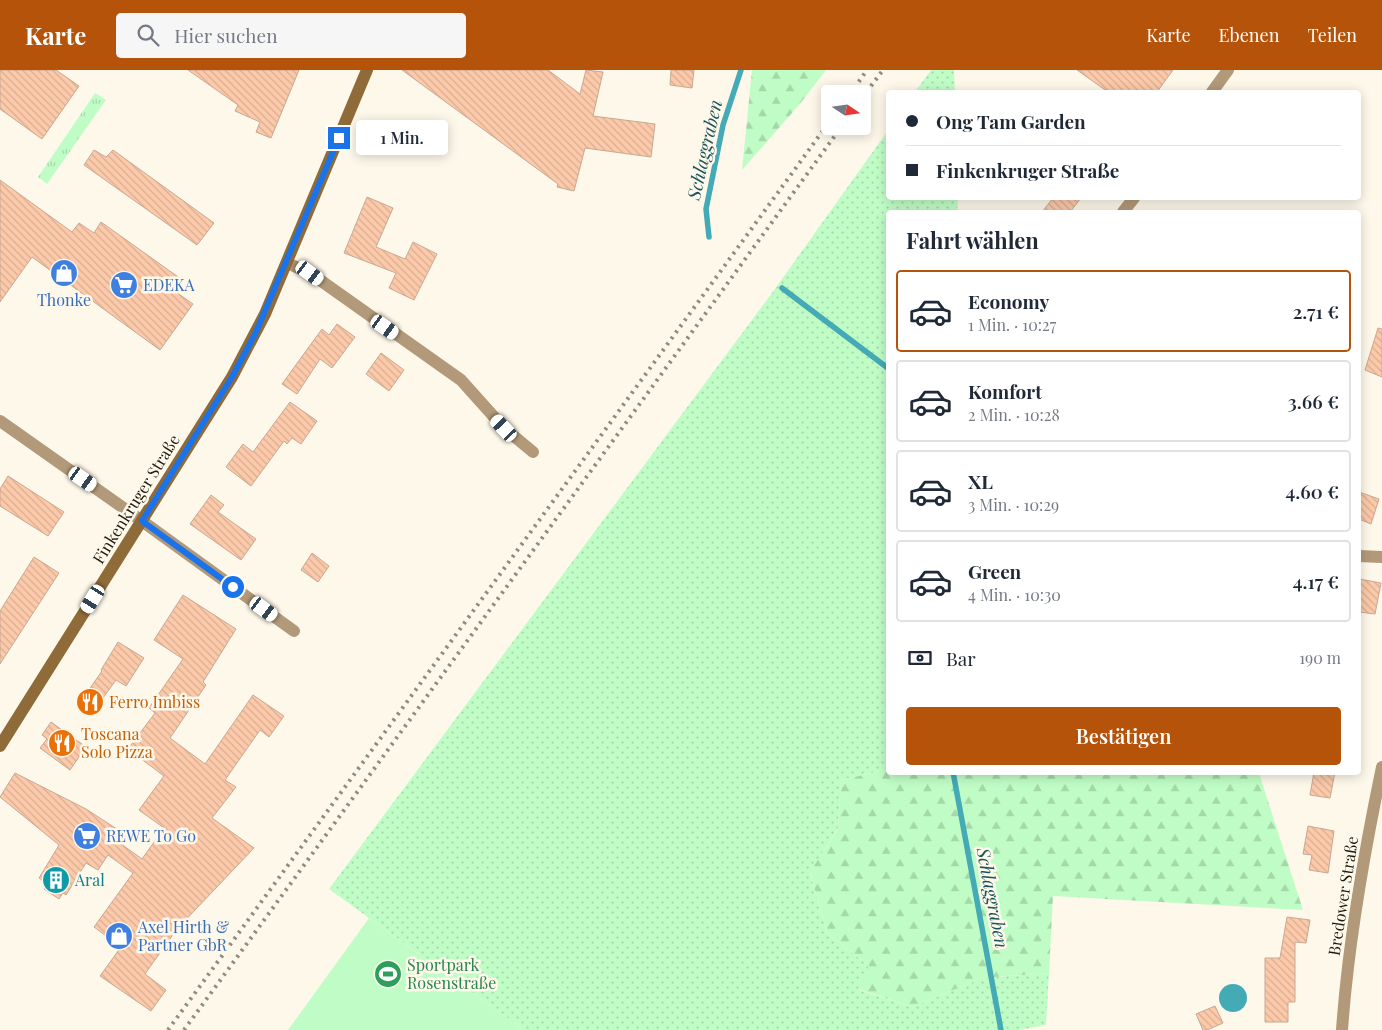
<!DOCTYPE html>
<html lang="de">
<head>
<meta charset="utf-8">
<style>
	:root { --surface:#fff; --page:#f6f6f7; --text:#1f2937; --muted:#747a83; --line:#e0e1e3; --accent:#b45309 }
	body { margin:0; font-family:"Playfair Display",serif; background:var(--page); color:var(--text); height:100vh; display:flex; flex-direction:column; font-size:19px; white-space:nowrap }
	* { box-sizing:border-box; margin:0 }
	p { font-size:16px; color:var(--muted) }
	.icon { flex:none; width:28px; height:28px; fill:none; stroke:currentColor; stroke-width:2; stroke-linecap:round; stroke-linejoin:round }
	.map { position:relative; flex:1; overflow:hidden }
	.panel { position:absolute; left:886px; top:140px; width:475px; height:565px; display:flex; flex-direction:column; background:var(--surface); border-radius:5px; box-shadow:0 2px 12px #0003 }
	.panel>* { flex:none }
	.banner { position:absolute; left:886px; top:20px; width:475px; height:110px; border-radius:5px; box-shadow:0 2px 12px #0003; display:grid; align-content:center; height:110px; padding:0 20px; background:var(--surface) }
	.needle { width:32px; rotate:103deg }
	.buttons { position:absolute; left:821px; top:15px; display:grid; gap:10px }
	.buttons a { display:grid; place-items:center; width:50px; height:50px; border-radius:5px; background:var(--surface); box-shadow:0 2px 12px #0003; font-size:25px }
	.end { position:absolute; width:22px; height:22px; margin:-11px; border:6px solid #1a73e8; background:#fff; box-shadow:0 0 0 2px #fff }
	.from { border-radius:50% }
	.bubble { position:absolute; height:35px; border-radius:5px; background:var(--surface); box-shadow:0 2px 12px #0003; font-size:16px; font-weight:600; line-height:35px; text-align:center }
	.car { position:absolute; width:15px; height:30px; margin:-15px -8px; border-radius:6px; box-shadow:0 0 4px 1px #0007; background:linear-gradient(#fff 24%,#345 0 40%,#fff 0 76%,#345 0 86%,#fff 0) }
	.banner b { display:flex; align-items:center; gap:18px; height:48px; font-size:19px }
	.banner b+b { border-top:1px solid var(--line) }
	.banner i { width:12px; height:12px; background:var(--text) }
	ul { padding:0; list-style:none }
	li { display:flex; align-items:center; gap:15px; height:82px; margin:0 10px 8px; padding:0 10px; border:2px solid var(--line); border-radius:5px }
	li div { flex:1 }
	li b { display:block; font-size:19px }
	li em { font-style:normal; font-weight:600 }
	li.selected { border-color:var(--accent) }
	li>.icon { width:45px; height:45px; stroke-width:1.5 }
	h2 { padding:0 20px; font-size:22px; line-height:60px }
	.pay { display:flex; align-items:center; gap:12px; height:55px; padding:0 20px; font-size:19px }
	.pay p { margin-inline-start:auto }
	.button { display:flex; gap:10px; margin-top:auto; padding:10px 20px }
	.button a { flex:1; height:58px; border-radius:5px; background:var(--accent); color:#fff; font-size:20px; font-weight:600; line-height:58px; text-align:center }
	header { display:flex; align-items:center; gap:30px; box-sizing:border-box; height:70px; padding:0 25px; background:var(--accent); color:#fff }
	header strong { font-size:24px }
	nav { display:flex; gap:28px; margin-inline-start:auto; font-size:18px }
	.search { width:350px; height:45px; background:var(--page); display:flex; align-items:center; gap:12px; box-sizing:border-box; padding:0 18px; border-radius:5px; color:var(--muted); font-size:19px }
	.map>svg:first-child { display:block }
	.grass { fill:url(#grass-dots) }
	.forest { fill:url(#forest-firs) }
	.park { fill:url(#park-tufts) }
	.pitch { fill:#c0fdc6 }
	.water { fill:#43aab6 }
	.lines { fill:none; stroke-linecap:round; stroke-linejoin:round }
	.stream { stroke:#43aab6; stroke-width:5.5 }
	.building { fill:url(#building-back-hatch); stroke:#c8a894 }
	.street { stroke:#b29979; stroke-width:12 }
	.secondary { stroke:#8f6b39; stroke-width:12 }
	.rail { stroke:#908b7d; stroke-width:4; stroke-dasharray:2.5 5; stroke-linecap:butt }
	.route { stroke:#1a73e8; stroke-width:6 }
	.labels { text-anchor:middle; stroke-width:5; stroke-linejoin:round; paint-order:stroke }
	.shop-label { font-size:16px; fill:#366cbe; stroke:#fef8ea; text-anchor:start }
	.street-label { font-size:16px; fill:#1f1a0d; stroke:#fef8ea }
	.food-label { font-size:16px; fill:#c56008; stroke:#fef8ea; text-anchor:start }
	.culture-label { font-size:16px; fill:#0d838f; stroke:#fef8ea; text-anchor:start }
	.leisure-label { font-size:16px; fill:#27864d; stroke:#fef8ea; text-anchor:start }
	.water-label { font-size:18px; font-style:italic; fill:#1a555b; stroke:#fef8ea }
</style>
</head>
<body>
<header>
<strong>Karte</strong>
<div class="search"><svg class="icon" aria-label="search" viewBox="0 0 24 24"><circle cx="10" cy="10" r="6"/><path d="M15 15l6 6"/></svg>Hier suchen</div>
<nav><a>Karte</a><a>Ebenen</a><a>Teilen</a></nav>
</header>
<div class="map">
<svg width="1382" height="960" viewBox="0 0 1382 960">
	<defs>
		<pattern id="grass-dots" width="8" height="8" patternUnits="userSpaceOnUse" patternTransform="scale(1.25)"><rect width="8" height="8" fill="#c0fdc6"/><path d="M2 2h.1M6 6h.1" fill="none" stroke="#a5d8a9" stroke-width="1.8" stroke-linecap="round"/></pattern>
		<pattern id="forest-firs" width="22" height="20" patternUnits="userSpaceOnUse" patternTransform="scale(1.25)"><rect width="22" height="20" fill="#c0fdc6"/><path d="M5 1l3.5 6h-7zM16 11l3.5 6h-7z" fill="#a5d8a9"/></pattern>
		<pattern id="park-tufts" width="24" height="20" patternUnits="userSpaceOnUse" patternTransform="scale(1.25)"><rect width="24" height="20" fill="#c0fdc6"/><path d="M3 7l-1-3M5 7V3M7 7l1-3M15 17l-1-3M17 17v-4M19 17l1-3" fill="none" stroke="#a5d8a9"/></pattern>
		<pattern id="building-back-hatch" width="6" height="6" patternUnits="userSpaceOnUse" patternTransform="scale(1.25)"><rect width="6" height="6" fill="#fccaaa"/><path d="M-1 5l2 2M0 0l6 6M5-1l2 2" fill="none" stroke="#d8ad91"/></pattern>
	</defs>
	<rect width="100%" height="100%" fill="#fef8ea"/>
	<!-- grass -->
	<g class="grass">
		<polygon points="931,0 954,0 955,22 915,22"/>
		<polygon points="889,59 889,128 958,128 957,142 889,142 889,699 841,710 838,758 810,803 827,863 869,896 859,920 912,937 982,908 1049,903 1046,955 1019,960 524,960 329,819 772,223"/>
	</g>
	<!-- forest -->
	<g class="forest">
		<polygon points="752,0 826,0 799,35 742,100"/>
		<polygon points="889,699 889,702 1259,703 1303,840 1053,826 1049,903 982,908 912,937 858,919 869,896 827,863 810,802 838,759 841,710"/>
	</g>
	<!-- park -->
	<polygon class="park" points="95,23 106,30 47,114 38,107"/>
	<!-- pitch -->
	<polygon class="pitch" points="369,848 524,960 288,960"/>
	<!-- water -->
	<circle class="water" cx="1233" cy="928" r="14"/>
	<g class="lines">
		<!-- stream -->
		<g class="stream">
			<polyline points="709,167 706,139 723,55 741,0"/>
			<polyline points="782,218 889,299"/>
			<polyline points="953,702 1001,960"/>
		</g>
	</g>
	<!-- building -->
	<g class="building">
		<polygon points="0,0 56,0 79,16 42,69 0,39"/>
		<polygon points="188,0 299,0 271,68 256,62 260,52 235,41 238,35"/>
		<polygon points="402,0 548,0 580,24 586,0 603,2 593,46 655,54 651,87 585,78 574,121 557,117 558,114"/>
		<polygon points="671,0 694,0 692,18 670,15"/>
		<polygon points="1077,0 1173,0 1157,22 1108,22"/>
		<polygon points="94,80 106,87 113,80 214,153 197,175 84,95"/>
		<polygon points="0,110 72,162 79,153 94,163 101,152 181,209 173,220 193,234 160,280 32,187 0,232"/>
		<polygon points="367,127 393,138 376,177 405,189 413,172 437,184 414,230 389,218 396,203 344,183"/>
		<polygon points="1053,128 1081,128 1070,142 1042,142"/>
		<polygon points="337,254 355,267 332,298 320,289 297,324 282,314 322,259 329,265"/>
		<polygon points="1378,258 1382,259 1382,307 1365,300"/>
		<polygon points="381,283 404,300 389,321 366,304"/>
		<polygon points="290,332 317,351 301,374 292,368 287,374 284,371 251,416 226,397 243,374 253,382"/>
		<polygon points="8,406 64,442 48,466 0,436 0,419"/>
		<polygon points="1359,422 1379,429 1371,454 1359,449"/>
		<polygon points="211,425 224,435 218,442 256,469 241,490 190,454"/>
		<polygon points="312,483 329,496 318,512 301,500"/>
		<polygon points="34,487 59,503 0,594 0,541"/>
		<polygon points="1359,509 1381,513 1375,544 1359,542"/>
		<polygon points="183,525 236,559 203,612 206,615 170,668 205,694 253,625 284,646 269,667 260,660 225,710 236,717 212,748 254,778 177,859 145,904 166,920 151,941 100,906 121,877 94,857 133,803 108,785 98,800 86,793 66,825 63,823 59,829 44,819 47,813 39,808 59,775 0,727 15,703 86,739 123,763 117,771 142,789 164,758 139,740 164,706 128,679 155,643 149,638 183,589 154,570"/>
		<polygon points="118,572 144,588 126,616 116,610 92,643 79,634 102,601 101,600"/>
		<polygon points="51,652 86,677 70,700 40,678 47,669 42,665"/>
		<polygon points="1314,702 1335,702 1330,728 1310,725"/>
		<polygon points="1308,756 1334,761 1328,803 1309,800 1312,785 1303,784"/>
		<polygon points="1287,847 1310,850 1306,873 1295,872 1295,932 1288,932 1288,952 1265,952 1265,888 1280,888"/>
		<polygon points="1215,936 1223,953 1207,960 1203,960 1196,944"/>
	</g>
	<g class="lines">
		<!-- street -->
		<g class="street">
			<polyline points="1212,22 1228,0"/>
			<polyline points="1123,142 1134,128"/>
			<polyline points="287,193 310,203 461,310 504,358 533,382"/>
			<polyline points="0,351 142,451 294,561"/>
			<polyline points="1359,486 1382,487"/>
			<path d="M1342,960C1348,873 1364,783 1382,697"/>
		</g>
		<!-- secondary -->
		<polyline class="secondary" points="0,676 232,307 265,244 367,0"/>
		<!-- rail -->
		<g class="rail">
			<polyline points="850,24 867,0"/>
			<polyline points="862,28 883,0"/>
			<polyline points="168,960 830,51"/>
			<polyline points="184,960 842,56"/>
		</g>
	</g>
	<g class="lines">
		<!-- route -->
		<polyline class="route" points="233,517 142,451 232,307 255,264 339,68"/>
	</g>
	<!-- icons -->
	<defs>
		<g id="shop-disc" transform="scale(1.4375)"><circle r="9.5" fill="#3f7fe0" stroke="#fef8ea"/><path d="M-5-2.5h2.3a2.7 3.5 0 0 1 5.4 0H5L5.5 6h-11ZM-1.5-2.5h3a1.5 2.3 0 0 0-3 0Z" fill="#fff"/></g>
		<g id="supermarket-disc" transform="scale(1.4375)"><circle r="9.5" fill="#3f7fe0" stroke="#fef8ea"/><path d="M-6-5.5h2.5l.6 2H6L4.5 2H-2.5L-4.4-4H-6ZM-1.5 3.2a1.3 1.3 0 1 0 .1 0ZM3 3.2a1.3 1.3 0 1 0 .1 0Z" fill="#fff"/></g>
		<g id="restaurant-disc" transform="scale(1.4375)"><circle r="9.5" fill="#e8710a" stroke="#fef8ea"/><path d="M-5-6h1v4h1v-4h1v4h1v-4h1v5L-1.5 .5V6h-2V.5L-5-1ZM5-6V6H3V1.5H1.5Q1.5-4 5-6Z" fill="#fff"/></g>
		<g id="building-disc" transform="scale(1.4375)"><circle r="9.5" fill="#0f9aa8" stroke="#fef8ea"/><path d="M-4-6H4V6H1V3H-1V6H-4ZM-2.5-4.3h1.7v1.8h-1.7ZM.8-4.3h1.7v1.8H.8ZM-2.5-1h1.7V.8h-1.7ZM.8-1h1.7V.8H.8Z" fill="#fff"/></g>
		<g id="stadium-disc" transform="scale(1.4375)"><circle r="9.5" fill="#2e9e5b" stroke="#fef8ea"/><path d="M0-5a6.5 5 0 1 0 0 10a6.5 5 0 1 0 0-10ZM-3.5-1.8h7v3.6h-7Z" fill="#fff"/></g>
	</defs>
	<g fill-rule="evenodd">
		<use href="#shop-disc" x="64" y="203"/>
		<use href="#supermarket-disc" x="124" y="215"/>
		<use href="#restaurant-disc" x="90" y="632"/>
		<use href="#restaurant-disc" x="62" y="673"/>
		<use href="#supermarket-disc" x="87" y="766"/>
		<use href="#building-disc" x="56" y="810"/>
		<use href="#shop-disc" x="119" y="866"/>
		<use href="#stadium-disc" x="388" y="904"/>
	</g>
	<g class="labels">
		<!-- shop labels -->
		<g class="shop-label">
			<text x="143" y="221">EDEKA</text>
			<text x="64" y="236" text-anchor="middle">Thonke</text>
			<text x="106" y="772">REWE To Go</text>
			<text x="138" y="863">Axel Hirth &amp;<tspan x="138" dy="18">Partner GbR</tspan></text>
		</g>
		<!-- street labels -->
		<g class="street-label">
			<text transform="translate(136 429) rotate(-58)" y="6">Finkenkruger Straße</text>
			<text transform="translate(1343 826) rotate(-81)" y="6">Bredower Straße</text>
		</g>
		<!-- food labels -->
		<g class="food-label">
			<text x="109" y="638">Ferro Imbiss</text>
			<text x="81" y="670">Toscana<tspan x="81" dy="18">Solo Pizza</tspan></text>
		</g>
		<!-- culture labels -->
		<g class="culture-label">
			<text x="75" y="816">Aral</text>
		</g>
		<!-- leisure labels -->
		<g class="leisure-label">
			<text x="407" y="901">Sportpark<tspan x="407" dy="18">Rosenstraße</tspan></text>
		</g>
		<!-- water labels -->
		<g class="water-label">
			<text transform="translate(705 80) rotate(-77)" y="6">Schlaggraben</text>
			<text transform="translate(992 828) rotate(79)" y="6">Schlaggraben</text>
		</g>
	</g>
</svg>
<div class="buttons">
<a><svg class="needle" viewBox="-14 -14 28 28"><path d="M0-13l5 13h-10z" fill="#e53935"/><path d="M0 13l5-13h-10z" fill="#747a83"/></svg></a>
</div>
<i class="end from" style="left:233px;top:517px"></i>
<i class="end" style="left:339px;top:68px"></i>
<div class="bubble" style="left:356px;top:50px;width:92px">1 Min.</div>
<i class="car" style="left:310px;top:203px;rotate:126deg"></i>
<i class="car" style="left:385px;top:257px;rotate:125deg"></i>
<i class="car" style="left:504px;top:358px;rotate:317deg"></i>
<i class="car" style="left:83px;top:409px;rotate:125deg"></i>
<i class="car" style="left:93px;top:529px;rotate:212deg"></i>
<i class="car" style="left:264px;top:539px;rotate:126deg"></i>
<div class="banner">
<b><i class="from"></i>Ong Tam Garden</b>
<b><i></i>Finkenkruger Straße</b>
</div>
<section class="panel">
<h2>Fahrt wählen</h2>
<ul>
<li class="selected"><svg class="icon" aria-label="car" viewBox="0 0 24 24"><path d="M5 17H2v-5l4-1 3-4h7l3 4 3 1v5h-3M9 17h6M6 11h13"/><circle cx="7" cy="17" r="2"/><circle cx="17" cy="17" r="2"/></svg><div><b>Economy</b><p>1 Min. · 10:27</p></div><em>2.71 €</em></li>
<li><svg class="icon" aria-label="car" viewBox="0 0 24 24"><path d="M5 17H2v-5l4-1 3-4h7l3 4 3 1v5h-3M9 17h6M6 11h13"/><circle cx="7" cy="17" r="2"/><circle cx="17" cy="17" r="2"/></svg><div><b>Komfort</b><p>2 Min. · 10:28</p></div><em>3.66 €</em></li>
<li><svg class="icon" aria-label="car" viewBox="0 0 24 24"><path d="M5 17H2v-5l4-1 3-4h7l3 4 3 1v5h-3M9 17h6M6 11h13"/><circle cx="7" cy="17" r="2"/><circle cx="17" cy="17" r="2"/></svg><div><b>XL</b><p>3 Min. · 10:29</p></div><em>4.60 €</em></li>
<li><svg class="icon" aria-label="car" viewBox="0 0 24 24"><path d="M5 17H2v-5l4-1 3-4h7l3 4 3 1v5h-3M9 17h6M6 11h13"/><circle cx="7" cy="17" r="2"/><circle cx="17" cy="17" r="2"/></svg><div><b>Green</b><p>4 Min. · 10:30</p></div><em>4.17 €</em></li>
</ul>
<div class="pay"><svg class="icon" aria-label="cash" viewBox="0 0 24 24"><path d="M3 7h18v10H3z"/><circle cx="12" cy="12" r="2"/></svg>Bar<p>190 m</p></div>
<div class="button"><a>Bestätigen</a></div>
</section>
</div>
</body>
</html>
